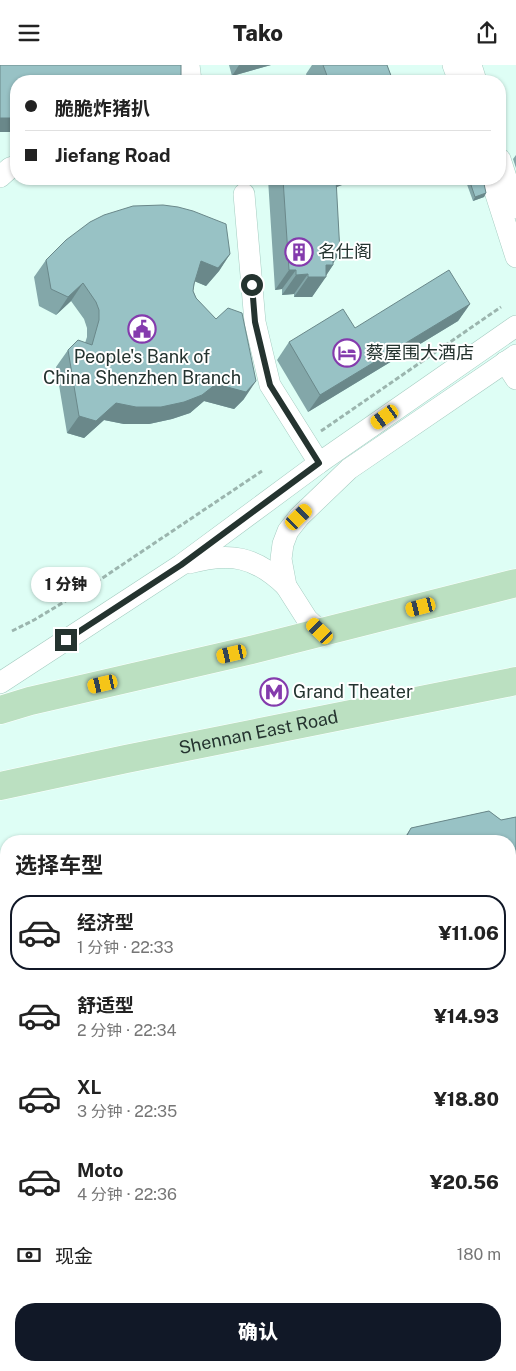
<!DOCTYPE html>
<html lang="zh">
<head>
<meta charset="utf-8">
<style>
	:root { --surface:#fff; --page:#f2f2f2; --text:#222; --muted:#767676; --line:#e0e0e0; --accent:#111827 }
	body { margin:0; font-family:"Public Sans","Noto Sans SC",sans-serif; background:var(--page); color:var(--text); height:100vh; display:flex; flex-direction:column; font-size:19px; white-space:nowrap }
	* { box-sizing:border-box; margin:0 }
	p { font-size:16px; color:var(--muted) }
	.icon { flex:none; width:28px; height:28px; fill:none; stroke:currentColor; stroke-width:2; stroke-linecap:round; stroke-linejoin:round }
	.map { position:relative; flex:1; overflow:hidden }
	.drawer { position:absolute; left:0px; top:770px; width:516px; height:536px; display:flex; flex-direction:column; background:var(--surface); border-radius:20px 20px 0 0; box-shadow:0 1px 4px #0004 }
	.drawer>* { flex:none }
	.banner { position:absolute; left:10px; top:10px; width:496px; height:110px; border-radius:20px; box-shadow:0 1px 4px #0004; display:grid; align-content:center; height:110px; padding:0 15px; background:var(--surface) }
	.end { position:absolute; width:22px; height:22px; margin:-11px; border:6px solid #24332f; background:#fff; box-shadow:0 0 0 2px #fff }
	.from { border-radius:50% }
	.bubble { position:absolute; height:35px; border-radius:18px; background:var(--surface); box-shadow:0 1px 4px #0004; font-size:16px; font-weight:800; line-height:35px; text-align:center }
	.car { position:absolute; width:15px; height:30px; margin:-15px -8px; border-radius:6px; box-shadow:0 0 4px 1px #0007; background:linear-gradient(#f5c518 24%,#345 0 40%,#f5c518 0 76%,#345 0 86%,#f5c518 0) }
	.banner b { display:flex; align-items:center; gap:18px; height:48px; font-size:19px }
	.banner b+b { border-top:1px solid var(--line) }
	.banner i { width:12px; height:12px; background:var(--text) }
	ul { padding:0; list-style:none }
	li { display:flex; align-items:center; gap:15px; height:75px; margin:0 10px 8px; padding:0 5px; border:2px solid transparent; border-radius:20px }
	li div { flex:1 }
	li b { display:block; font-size:19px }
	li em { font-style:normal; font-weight:800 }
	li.active { border-color:var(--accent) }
	li>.icon { width:45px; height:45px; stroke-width:1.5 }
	h2 { padding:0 15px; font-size:22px; line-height:60px }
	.pay { display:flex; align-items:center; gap:12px; height:55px; padding:0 15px; font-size:19px }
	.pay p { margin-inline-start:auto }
	.primary-button { display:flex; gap:10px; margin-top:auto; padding:10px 15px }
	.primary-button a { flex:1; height:58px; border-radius:20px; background:var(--accent); color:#fff; font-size:20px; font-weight:800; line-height:58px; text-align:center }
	header { display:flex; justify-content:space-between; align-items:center; height:65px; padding:0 15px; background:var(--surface); font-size:22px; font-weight:800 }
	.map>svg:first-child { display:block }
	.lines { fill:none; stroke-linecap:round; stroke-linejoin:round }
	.minor-casing { stroke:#a5ccc1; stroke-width:22 }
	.major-casing { stroke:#fff; stroke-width:29 }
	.path { stroke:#9bb5ae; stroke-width:3; stroke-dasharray:5 2.5; stroke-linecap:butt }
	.minor { stroke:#fff; stroke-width:21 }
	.major { stroke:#bbe0c1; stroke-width:28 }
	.wall { fill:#83a7a9 }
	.shaded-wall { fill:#6a888a }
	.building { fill:#98c2c5; stroke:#6a888a }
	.route { stroke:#24332f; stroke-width:6 }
	.labels { text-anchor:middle; stroke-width:4; stroke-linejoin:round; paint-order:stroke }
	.poi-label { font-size:18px; fill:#24332f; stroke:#fff; text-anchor:start }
	.street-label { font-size:18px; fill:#24332f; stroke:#fff }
</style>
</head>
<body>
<header><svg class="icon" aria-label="menu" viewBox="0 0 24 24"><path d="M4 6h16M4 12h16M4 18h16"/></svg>Tako<svg class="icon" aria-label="share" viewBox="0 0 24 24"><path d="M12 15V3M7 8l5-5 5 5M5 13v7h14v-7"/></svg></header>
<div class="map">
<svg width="516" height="1306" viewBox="0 0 516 1306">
	<rect width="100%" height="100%" fill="#defef5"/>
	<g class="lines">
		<!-- minor casing -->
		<g class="minor-casing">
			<g id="minor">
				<polyline points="189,0 191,16"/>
				<polyline points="453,0 459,16"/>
				<polyline points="471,0 476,16"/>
				<polyline points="500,94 516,143"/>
				<polyline points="0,112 10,103 16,101"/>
				<polyline points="491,114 516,192"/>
				<polyline points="244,129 255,257 270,320 319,398"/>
				<polyline points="505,297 516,314"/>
				<path d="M189,498C230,487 255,491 286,521"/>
				<polyline points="320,566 307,554 286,521 281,494 283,479 288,466 299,452 349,404 516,290"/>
				<polyline points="0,618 181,500 319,398 516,261"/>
				<polyline points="510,943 516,942"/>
				<polyline points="0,1057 6,1056"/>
			</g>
		</g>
		<!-- major casing -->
		<g class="major-casing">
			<g id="major">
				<polyline points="0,645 30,636 251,585 516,518"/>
				<path id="s1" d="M0,721L126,694L516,616"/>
			</g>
		</g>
		<!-- path -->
		<g class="path">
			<polyline points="321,366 501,242"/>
			<polyline points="12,566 34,555 89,522 262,406"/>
		</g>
		<!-- minor -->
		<use href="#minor" class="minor"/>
		<!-- major -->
		<use href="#major" class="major"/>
	</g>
	<!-- wall -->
	<g class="wall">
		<polygon points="229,0 271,0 232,11"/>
		<polygon points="312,0 387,0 393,16 308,16 306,9"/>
		<polygon points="516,90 516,103 513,94"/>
		<polygon points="268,114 358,114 336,122 340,188 333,198 333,200 312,232 294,232 294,229 282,230 282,224 275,225"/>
		<polygon points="465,114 483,114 486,128 484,132 473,136"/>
		<polygon points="230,189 219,206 206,221 195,216 193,226 244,334 234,344 204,336 190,348 172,354 149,359 124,359 104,355 84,373 67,368 56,302 68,285 85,278 87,272 87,263 84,254 71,236 56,250 39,241 34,212 46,195"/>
		<polygon points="470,239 458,256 308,347 277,295 289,277"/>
		<polygon points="489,746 501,755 516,752 516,904 510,906 510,776 402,776 411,763"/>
		<polygon points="30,1300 66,1300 55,1306 34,1306"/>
	</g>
	<!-- shaded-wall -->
	<g class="shaded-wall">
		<polygon points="239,0 271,0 232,11"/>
		<rect x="0" y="53" width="16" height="14"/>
		<polygon points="331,114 358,114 321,128"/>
		<polygon points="486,128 484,132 473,136 475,132"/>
		<polygon points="340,188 332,200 333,200 325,212 326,212 312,232 294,232 308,212 333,189"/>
		<polygon points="230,189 219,206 206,221 189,214 201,196"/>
		<polygon points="289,205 296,205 282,224 275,225"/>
		<polygon points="308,209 294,229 282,230 296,210"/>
		<polygon points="83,218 71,236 56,250 68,232"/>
		<polygon points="470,239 458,256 308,347 320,330"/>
		<polygon points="256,316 244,334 234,344 204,336 190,348 172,354 149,359 124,359 104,355 84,373 67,368 79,351 116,338 216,319"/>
		<polygon points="516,886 516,904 510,906 510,890 512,887"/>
		<polygon points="516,1112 516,1127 510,1128 510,1113"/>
		<polygon points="52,1300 66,1300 55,1306 48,1306"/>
	</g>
	<!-- building -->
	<g class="building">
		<polygon points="0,0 181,0 181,16 16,16 16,53 0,53"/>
		<polygon points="323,0 387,0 393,16 329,16"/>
		<polygon points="283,114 336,114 340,188 333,189 333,200 326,200 326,212 308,212 308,209 296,210 296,205 289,205"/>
		<polygon points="469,114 483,114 486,128 475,132"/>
		<polygon points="163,140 178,142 193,146 226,159 230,189 218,203 201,196 194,219 193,226 196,233 216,254 228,243 242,248 256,316 246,327 216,319 202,330 184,337 161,342 136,342 116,338 96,356 79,351 68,285 78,275 92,280 99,255 99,245 96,237 83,218 68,232 51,224 46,195 66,175 90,157 104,150 133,141"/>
		<polygon points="449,205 470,239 320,330 289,277 343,244 355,263"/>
		<polygon points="489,746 501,755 516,752 516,886 512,887 510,890 510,776 404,776 411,763"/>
		<polygon points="510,1012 516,1012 516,1112 510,1113"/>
	</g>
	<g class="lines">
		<!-- route -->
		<polyline class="route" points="66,575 181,500 319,398 270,320 255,257 252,220"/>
	</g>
	<!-- icons -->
	<defs>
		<g id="building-ring" transform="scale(1.4375)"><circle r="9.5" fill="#fff" stroke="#843bad" stroke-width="1.5"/><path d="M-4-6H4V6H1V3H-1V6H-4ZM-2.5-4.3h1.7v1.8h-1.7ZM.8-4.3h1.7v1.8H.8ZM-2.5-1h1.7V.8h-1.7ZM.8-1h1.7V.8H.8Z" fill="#843bad"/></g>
		<g id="civic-ring" transform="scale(1.4375)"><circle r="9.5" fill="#fff" stroke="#843bad" stroke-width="1.5"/><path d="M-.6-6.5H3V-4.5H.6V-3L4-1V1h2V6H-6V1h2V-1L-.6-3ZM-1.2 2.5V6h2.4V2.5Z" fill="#843bad"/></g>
		<g id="hotel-ring" transform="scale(1.4375)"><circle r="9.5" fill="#fff" stroke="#843bad" stroke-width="1.5"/><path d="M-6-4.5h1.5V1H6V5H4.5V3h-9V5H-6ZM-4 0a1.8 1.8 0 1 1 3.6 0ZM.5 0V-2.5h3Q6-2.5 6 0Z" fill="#843bad"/></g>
		<g id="metro-ring" transform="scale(1.4375)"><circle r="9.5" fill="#fff" stroke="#843bad" stroke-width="1.5"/><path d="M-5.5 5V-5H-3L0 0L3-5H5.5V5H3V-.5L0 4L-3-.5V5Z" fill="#843bad"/></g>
	</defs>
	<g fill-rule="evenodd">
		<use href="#building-ring" x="299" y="187"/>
		<use href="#civic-ring" x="142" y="264"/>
		<use href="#hotel-ring" x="347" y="288"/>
		<use href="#metro-ring" x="274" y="627"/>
	</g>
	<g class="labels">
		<!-- poi labels -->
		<g class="poi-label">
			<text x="318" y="193">名仕阁</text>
			<text x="366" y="294">蔡屋围大酒店</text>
			<text x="142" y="298" text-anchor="middle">People's Bank of<tspan x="142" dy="21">China Shenzhen Branch</tspan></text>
			<text x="293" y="633">Grand Theater</text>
		</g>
		<!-- street labels -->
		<g class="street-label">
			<text dy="6" stroke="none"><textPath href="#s1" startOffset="264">Shennan East Road</textPath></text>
		</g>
	</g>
</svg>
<i class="end from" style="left:252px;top:220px"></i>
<i class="end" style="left:66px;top:575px"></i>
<div class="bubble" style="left:31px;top:502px;width:70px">1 分钟</div>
<i class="car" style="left:385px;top:352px;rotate:235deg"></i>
<i class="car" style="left:299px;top:452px;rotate:46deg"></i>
<i class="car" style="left:421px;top:542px;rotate:256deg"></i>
<i class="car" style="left:320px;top:566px;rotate:314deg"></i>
<i class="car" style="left:232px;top:589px;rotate:257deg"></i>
<i class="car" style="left:103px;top:619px;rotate:257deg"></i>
<div class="banner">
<b><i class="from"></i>脆脆炸猪扒</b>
<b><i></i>Jiefang Road</b>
</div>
<section class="drawer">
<h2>选择车型</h2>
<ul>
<li class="active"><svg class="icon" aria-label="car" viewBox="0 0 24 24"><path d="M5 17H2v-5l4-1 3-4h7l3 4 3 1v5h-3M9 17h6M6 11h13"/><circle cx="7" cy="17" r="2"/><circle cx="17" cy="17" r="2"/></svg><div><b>经济型</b><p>1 分钟 · 22:33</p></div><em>¥11.06</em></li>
<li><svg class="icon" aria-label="car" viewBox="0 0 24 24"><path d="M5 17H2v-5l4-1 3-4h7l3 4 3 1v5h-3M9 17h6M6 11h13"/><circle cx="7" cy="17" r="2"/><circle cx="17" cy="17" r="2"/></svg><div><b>舒适型</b><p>2 分钟 · 22:34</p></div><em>¥14.93</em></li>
<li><svg class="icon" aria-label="car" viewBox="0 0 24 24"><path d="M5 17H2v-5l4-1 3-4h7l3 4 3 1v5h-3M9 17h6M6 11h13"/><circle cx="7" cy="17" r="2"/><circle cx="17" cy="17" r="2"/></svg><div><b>XL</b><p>3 分钟 · 22:35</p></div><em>¥18.80</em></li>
<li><svg class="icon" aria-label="car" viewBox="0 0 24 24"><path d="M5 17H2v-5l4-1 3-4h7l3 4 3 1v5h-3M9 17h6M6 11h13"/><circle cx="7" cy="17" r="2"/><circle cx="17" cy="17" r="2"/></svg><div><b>Moto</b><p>4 分钟 · 22:36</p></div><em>¥20.56</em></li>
</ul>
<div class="pay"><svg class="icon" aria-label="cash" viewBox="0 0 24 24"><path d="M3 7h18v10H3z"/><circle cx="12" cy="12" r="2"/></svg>现金<p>180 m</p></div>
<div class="primary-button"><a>确认</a></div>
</section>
</div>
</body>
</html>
